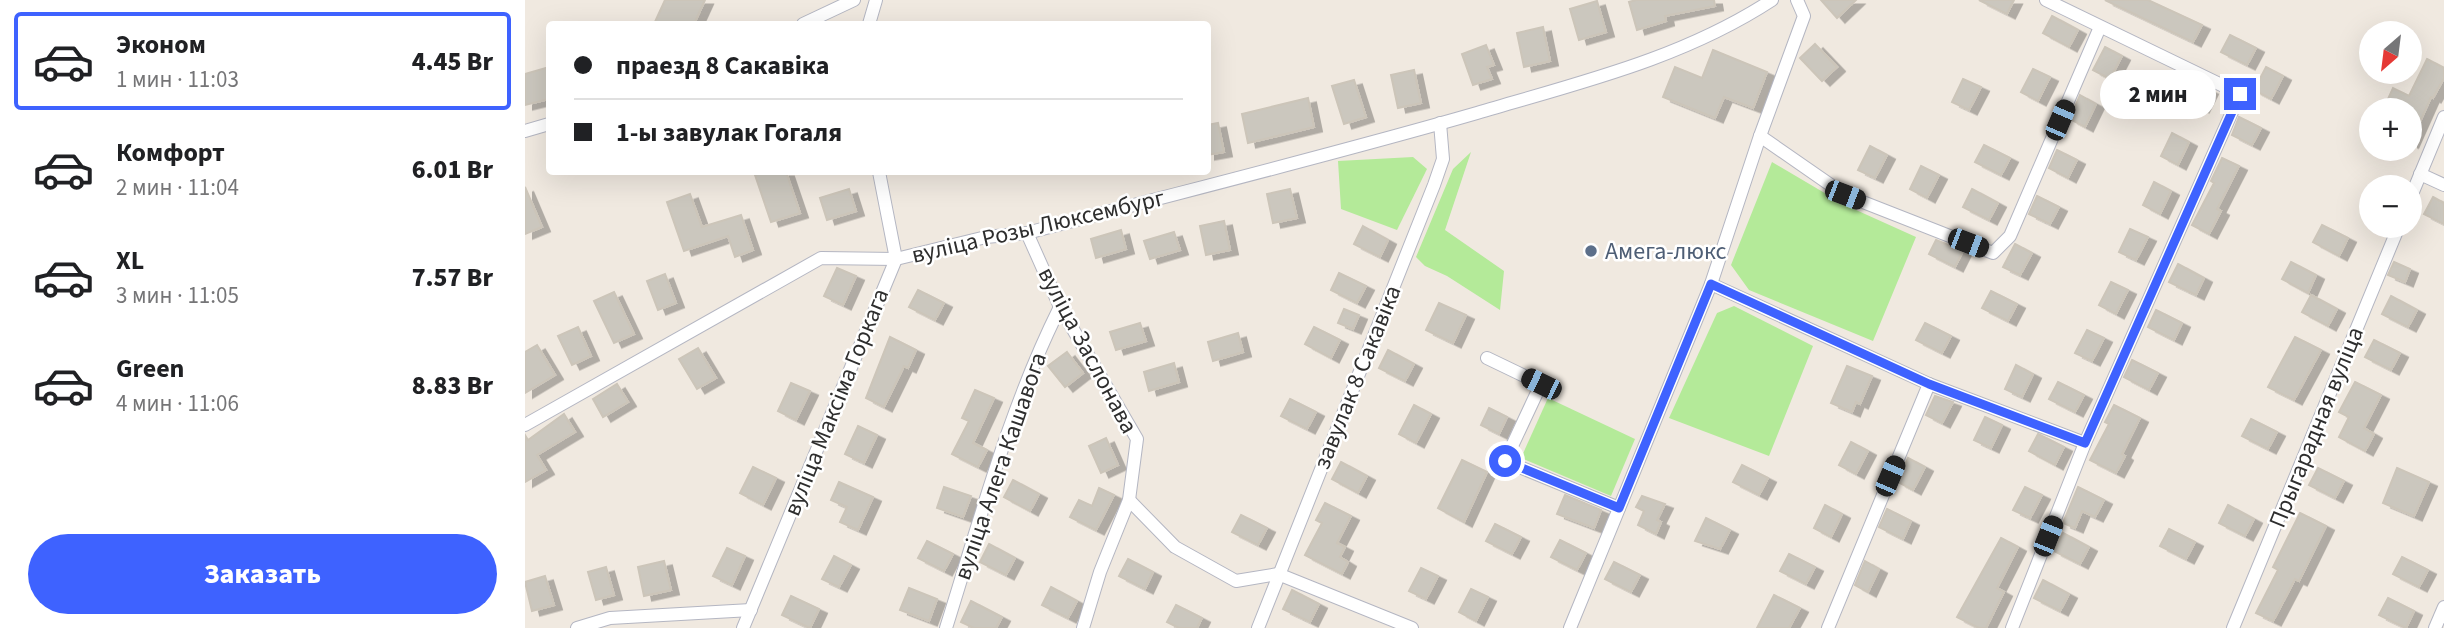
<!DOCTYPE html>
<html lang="ru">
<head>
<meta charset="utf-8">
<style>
	:root { --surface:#fff; --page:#f6f6f6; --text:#202124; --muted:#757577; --line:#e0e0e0; --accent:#3e62ff }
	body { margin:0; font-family:"Source Sans 3",sans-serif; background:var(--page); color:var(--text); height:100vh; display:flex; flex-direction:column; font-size:26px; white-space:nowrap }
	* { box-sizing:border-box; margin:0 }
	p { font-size:23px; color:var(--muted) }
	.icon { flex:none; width:38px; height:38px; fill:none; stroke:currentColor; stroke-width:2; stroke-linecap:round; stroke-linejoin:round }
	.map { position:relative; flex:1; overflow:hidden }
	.details { display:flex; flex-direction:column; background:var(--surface); width:525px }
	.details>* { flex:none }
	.top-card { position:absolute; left:21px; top:21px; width:665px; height:154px; border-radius:7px; box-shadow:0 7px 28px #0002; display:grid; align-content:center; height:154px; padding:0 28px; background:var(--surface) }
	.needle { width:46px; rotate:208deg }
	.tools { position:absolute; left:1834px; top:21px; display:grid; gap:14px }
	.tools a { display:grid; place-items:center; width:63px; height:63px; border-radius:50%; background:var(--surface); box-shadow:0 7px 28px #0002; font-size:35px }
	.end { position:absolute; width:32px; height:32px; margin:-16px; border:9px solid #3e62ff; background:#fff; box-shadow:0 0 0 4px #fff }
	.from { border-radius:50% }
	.bubble { position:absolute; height:49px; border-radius:24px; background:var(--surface); box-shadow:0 7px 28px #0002; font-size:23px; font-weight:800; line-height:49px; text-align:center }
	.car { position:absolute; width:21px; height:42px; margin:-21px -10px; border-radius:9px; box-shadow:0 0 5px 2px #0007; background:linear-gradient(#222 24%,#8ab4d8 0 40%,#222 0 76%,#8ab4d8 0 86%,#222 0) }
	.top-card b { display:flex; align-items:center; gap:24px; height:66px; font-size:26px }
	.top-card b+b { border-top:2px solid var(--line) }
	.top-card i { width:18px; height:18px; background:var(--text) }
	ul { padding:12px 0 0; list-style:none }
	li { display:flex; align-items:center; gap:21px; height:98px; margin:0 14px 10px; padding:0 14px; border:4px solid transparent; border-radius:7px }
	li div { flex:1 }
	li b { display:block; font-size:26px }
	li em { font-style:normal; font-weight:800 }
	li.on { border-color:var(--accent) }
	li>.icon { width:63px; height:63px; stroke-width:1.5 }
	.primary-button { display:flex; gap:14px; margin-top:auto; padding:14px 28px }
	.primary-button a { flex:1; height:80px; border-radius:42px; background:var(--accent); color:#fff; font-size:28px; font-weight:800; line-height:80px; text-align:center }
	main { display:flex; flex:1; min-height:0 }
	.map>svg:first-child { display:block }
	.green { fill:#b4ea99 }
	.building { fill:#cbc7be; stroke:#ccc5b9; stroke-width:2; filter:url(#shadow) }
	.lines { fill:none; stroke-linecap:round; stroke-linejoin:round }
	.street-casing { stroke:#b4b6c2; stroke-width:14 }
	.street { stroke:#fff; stroke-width:12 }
	.route { stroke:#3e62ff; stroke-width:9 }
	.service-dot { fill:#5c6f8a; stroke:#fff; stroke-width:2.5 }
	.labels { text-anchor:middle; stroke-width:5; stroke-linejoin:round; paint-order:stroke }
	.street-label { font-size:24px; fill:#2e2e2e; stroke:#fff }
	.service-label { font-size:24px; fill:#4e5e75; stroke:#fff; text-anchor:start }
</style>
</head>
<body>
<main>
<section class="details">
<ul>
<li class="on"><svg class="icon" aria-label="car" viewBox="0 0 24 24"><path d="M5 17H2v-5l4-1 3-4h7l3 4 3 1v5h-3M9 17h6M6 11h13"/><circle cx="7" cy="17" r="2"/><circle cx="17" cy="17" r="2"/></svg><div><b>Эконом</b><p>1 мин · 11:03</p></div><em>4.45 Br</em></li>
<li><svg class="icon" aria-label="car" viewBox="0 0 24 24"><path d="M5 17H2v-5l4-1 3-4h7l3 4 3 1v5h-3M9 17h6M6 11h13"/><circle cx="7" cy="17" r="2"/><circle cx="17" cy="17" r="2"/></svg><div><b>Комфорт</b><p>2 мин · 11:04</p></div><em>6.01 Br</em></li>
<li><svg class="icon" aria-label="car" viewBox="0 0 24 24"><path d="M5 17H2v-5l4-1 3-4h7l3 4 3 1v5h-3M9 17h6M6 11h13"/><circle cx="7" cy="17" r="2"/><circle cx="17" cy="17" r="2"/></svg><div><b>XL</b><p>3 мин · 11:05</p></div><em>7.57 Br</em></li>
<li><svg class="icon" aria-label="car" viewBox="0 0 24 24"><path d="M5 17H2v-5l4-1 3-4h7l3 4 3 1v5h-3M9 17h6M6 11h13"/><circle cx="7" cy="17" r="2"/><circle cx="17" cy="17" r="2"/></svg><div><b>Green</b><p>4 мин · 11:06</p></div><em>8.83 Br</em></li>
</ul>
<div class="primary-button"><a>Заказать</a></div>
</section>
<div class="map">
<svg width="1919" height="628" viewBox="0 0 1919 628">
	<defs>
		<filter id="shadow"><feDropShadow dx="8" dy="4.5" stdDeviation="0" flood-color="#0004"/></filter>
	</defs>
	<rect width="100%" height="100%" fill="#f0e9e0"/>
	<!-- green -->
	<g class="green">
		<polygon points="946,152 920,230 979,271 975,310 922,276 900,266 891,257 928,169"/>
		<polygon points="888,157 902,169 872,230 816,209 813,161"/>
		<polygon points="1247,162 1320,205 1391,237 1348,341 1224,290 1206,265"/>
		<polygon points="1209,306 1288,346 1244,456 1144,418 1192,313"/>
		<polygon points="1023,398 1110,439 1086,496 996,458"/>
	</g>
	<!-- building -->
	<g class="building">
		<polygon points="140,0 180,0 169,24 129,24"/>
		<polygon points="1111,0 1189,0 1190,6 1140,16 1141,21 1112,30 1104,2"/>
		<polygon points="1296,0 1331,0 1312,18"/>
		<polygon points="1454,0 1489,0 1482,14"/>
		<polygon points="1580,0 1623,0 1677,25 1668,42"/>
		<polygon points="1072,1 1081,32 1054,40 1045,9"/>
		<polygon points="1527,16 1553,30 1544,47 1518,33"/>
		<polygon points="1018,27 1025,61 999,67 992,33"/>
		<polygon points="1705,35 1731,48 1722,65 1696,52"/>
		<polygon points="1290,44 1312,67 1297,81 1275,58"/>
		<polygon points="961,45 969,65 962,67 967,79 948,85 937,54"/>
		<polygon points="1580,47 1597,56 1585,79 1568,70"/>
		<polygon points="1188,50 1242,72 1228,108 1199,97 1190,118 1138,97 1150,67 1177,78"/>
		<polygon points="1902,59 1919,68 1919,78 1908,98 1906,97 1885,144 1885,110 1858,110 1868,88 1884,96"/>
		<polygon points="24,67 24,99 0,105 0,74"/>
		<polygon points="1741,67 1758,76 1746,99 1729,90"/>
		<polygon points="1508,69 1525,77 1513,101 1496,92"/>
		<polygon points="889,70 896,103 873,108 866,75"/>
		<polygon points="1659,77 1685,90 1676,108 1650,94"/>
		<polygon points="1438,79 1456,87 1444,110 1427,102"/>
		<polygon points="829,80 841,117 819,124 807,86"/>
		<polygon points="1555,95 1571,104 1560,127 1545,119"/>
		<polygon points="783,98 789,127 723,143 717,114"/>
		<polygon points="1714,117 1736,128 1727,145 1707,135"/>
		<polygon points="693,123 699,152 682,155 682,125"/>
		<polygon points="1647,133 1664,142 1653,165 1636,156"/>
		<polygon points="1459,145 1485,158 1476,175 1450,162"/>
		<polygon points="1345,146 1362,155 1350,178 1333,170"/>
		<polygon points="1532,150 1552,160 1543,178 1524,168"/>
		<polygon points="1697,158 1714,166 1692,209 1696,211 1684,234 1667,225 1689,183 1686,181"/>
		<polygon points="1396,166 1414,175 1402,198 1385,189"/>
		<polygon points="229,172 261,172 275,213 246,222"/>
		<polygon points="1629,182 1646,191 1635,214 1618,205"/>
		<polygon points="0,187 17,227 0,234"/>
		<polygon points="324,189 331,211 302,220 295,198"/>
		<polygon points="765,189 772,218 748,223 742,194"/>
		<polygon points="1447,189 1473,203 1464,220 1438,207"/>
		<polygon points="165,194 177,227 216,215 228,250 210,257 203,236 159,251 142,202"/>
		<polygon points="1512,196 1534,207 1525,224 1504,214"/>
		<polygon points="1908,197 1919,203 1919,224 1899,214"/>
		<polygon points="699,221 705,250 681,255 675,226"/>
		<polygon points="1797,225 1823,238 1814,256 1788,242"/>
		<polygon points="838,226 863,240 855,257 829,244"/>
		<polygon points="1605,229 1623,237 1611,260 1594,252"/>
		<polygon points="596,230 601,249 571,258 566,239"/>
		<polygon points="649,232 655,250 625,259 619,241"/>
		<polygon points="1411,240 1438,251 1430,267 1404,254"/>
		<polygon points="1490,244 1507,253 1495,275 1478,267"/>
		<polygon points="1766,262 1791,275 1783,293 1757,279"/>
		<polygon points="1869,262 1885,269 1880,282 1863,275"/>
		<polygon points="1653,264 1679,278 1671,295 1644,282"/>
		<polygon points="312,268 331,276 318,305 299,296"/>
		<polygon points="814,273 841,286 832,303 806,290"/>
		<polygon points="140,274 151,303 133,310 122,281"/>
		<polygon points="1586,282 1603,290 1591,314 1574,305"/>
		<polygon points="393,290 419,303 410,320 384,307"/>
		<polygon points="1466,291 1492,304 1483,321 1457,308"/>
		<polygon points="89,292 109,334 89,343 69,301"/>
		<polygon points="1786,295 1812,309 1803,326 1777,312"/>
		<polygon points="1866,296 1892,310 1883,327 1857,314"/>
		<polygon points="914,303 941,315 928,343 901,330"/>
		<polygon points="819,309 834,315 828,329 813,323"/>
		<polygon points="1631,310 1657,323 1649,340 1623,327"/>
		<polygon points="615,323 621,341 591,350 585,332"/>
		<polygon points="1400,323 1426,336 1417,353 1391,340"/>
		<polygon points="53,327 66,356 47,365 33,336"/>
		<polygon points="789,327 815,340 806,358 780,344"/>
		<polygon points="1562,330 1579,338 1567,361 1550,353"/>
		<polygon points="713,333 718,352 688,361 683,342"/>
		<polygon points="365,337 391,350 383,368 379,366 359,407 341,398"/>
		<polygon points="1770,337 1796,350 1769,400 1743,387"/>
		<polygon points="1849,340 1875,353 1866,370 1840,357"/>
		<polygon points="12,345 30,375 0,393 0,352"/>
		<polygon points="173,348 191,378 172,389 154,359"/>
		<polygon points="863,350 889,364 880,381 854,368"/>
		<polygon points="542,352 558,373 540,387 523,366"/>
		<polygon points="1607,360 1633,373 1624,390 1599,377"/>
		<polygon points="649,363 654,382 624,391 619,372"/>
		<polygon points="1491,365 1508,374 1497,397 1480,389"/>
		<polygon points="1322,366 1347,376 1335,404 1331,402 1327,412 1306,403"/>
		<polygon points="1533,382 1559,395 1550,412 1524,399"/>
		<polygon points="1830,382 1856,395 1839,428 1849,434 1840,451 1814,437 1824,417 1814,412"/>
		<polygon points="266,383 285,391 271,420 253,411"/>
		<polygon points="92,384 103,402 78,417 68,399"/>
		<polygon points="450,390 469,398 448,443 462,450 453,467 427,454 444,421 437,418"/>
		<polygon points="1410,396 1428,402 1417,423 1401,415"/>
		<polygon points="765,399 791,412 782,429 756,416"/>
		<polygon points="889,405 906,414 891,443 874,434"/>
		<polygon points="1589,405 1615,418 1597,454 1600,456 1591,473 1565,460 1584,424 1580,422"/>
		<polygon points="964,408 982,417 974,434 956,425"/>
		<polygon points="39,414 50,432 12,455 21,470 0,482 0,435 3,440"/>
		<polygon points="1460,417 1477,425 1466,448 1449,440"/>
		<polygon points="1726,419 1752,432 1743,449 1717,436"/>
		<polygon points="333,426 352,435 339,463 320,454"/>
		<polygon points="1513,434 1539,447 1530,465 1504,451"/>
		<polygon points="581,438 593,465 576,473 564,446"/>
		<polygon points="1326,442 1343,451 1331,474 1314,465"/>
		<polygon points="1383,458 1400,467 1388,490 1373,482"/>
		<polygon points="937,460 962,472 939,522 913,508"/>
		<polygon points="816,462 842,476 833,493 807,479"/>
		<polygon points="1217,465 1243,478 1234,495 1208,482"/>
		<polygon points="228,467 251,478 238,505 215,493"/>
		<polygon points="1793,468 1819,481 1810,498 1784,485"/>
		<polygon points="1872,468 1904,482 1889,516 1858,503"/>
		<polygon points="488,480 514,494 505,511 479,497"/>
		<polygon points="314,482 348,497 333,530 315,522 322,507 306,500"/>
		<polygon points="419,487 446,496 438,517 412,508"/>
		<polygon points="1500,487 1517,495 1505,518 1488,510"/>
		<polygon points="1553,487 1579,500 1570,517 1557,511 1550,528 1538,523"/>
		<polygon points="574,488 589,495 571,530 545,517 554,500 567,506"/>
		<polygon points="1040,495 1076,510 1069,528 1032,514"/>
		<polygon points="1117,496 1140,504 1132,520 1136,522 1131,534 1113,525 1119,511 1111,507"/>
		<polygon points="800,503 826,516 812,543 820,547 815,557 823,562 817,574 780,555 797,523 791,520"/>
		<polygon points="1300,505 1317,514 1306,537 1289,528"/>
		<polygon points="1703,505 1729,519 1720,536 1694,523"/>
		<polygon points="1362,509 1386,521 1378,539 1354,527"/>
		<polygon points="1775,513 1801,526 1774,581 1770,579 1748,621 1731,613 1753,570 1748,567"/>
		<polygon points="716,515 742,528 733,545 707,532"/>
		<polygon points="1181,518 1205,530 1195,549 1170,541"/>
		<polygon points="970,524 996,537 987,554 961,541"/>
		<polygon points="1644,529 1670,542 1661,559 1635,546"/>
		<polygon points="1538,533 1564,547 1555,564 1529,551"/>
		<polygon points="1476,538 1493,547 1472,588 1479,592 1461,628 1454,628 1432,617"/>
		<polygon points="1035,540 1061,553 1052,570 1026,557"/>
		<polygon points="402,541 428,554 419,571 393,558"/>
		<polygon points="464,544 490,558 481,575 455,562"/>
		<polygon points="202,548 220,556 207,585 188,576"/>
		<polygon points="1264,554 1290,567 1281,584 1255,571"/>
		<polygon points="309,556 326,565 314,587 297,579"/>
		<polygon points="1877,557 1903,570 1894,587 1868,574"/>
		<polygon points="603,559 628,572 620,589 594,576"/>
		<polygon points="139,561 146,590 119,596 113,567"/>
		<polygon points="1340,561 1354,569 1343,592 1330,585"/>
		<polygon points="1089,562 1115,575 1106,592 1080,579"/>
		<polygon points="81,567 89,595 71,600 63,572"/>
		<polygon points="896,568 913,576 901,599 884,591"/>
		<polygon points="20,576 29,605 7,611 0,582"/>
		<polygon points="1518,580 1544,594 1535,611 1509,598"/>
		<polygon points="526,587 552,601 543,618 517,605"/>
		<polygon points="384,588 412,599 404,621 375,610"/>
		<polygon points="946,589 963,597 951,621 934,612"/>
		<polygon points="767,590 794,604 785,622 758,609"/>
		<polygon points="1249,595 1275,608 1264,628 1232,628"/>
		<polygon points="266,596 294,609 285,628 257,615"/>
		<polygon points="1863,598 1889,611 1881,628 1854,615"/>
		<polygon points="446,601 477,617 471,628 449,628 436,622"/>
		<polygon points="651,605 677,618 672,628 654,628 642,622"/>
	</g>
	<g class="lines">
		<!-- street casing -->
		<g class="street-casing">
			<g id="street">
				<polyline points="278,24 329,0"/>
				<polyline points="344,24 351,0"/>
				<polyline points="0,131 24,124"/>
				<polyline points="1235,136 1320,195 1468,253 1485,236 1575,27"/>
				<polyline points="1895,174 1919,185"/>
				<polyline points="1885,199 1919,117"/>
				<polyline points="502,233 535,307 612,439 604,500 575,572 558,628"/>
				<polyline points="1186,284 1404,384 1560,443"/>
				<polyline points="962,358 1016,384 980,461 1094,508"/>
				<path d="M0,425L296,258L371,259L461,237L502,233C652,193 803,156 952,113C1053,83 1157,59 1247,0"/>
				<polyline points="604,500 650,547 711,581 753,574 887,628"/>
				<polyline points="52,628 85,618 226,610"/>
				<polyline points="218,628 371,259 354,172"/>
				<path d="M421,628C455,520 484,409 535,307"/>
				<polyline points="733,628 909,185 918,159 915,123"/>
				<polyline points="1045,628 1186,284 1235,136 1279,16 1272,0"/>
				<polyline points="1303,628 1404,384"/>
				<polyline points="1487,628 1560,443 1715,94 1521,0"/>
				<polyline points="1708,628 1874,226"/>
				<polyline points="1910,628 1919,607"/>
			</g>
		</g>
		<!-- street -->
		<use href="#street" class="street"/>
	</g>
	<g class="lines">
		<!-- route -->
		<polyline class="route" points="980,461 1094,508 1186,284 1404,384 1560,443 1715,94"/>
	</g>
	<!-- markers -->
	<circle class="service-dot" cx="1066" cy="251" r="7"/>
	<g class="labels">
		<!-- street labels -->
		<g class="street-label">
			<text transform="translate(513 226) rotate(-13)" y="8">вуліца Розы Люксембург</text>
			<text transform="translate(563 350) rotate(62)" y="8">вуліца Заслонава</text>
			<text transform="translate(832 377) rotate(-68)" y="8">завулак 8 Сакавіка</text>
			<text transform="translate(311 402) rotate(-68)" y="8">вуліца Максіма Горкага</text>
			<text transform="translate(1791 427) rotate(-68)" y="8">Прыгарадная вуліца</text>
			<text transform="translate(475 466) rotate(-71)" y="8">вуліца Алега Кашавога</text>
		</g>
		<!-- service labels -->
		<g class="service-label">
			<text x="1080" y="259">Амега-люкс</text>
		</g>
	</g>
</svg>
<div class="tools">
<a><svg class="needle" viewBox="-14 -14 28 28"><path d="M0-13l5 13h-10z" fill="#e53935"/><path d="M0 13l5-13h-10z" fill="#757577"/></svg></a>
<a>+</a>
<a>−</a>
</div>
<i class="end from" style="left:980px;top:461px"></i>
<i class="end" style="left:1715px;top:94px"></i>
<div class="bubble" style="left:1575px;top:70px;width:116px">2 мин</div>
<i class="car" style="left:1535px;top:120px;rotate:23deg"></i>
<i class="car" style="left:1320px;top:195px;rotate:111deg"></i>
<i class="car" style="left:1443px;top:243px;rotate:111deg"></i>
<i class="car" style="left:1016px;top:384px;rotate:296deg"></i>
<i class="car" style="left:1365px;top:476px;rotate:23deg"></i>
<i class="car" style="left:1523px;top:536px;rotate:22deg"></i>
<div class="top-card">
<b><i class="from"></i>праезд 8 Сакавіка</b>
<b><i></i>1-ы завулак Гогаля</b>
</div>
</div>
</main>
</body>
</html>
